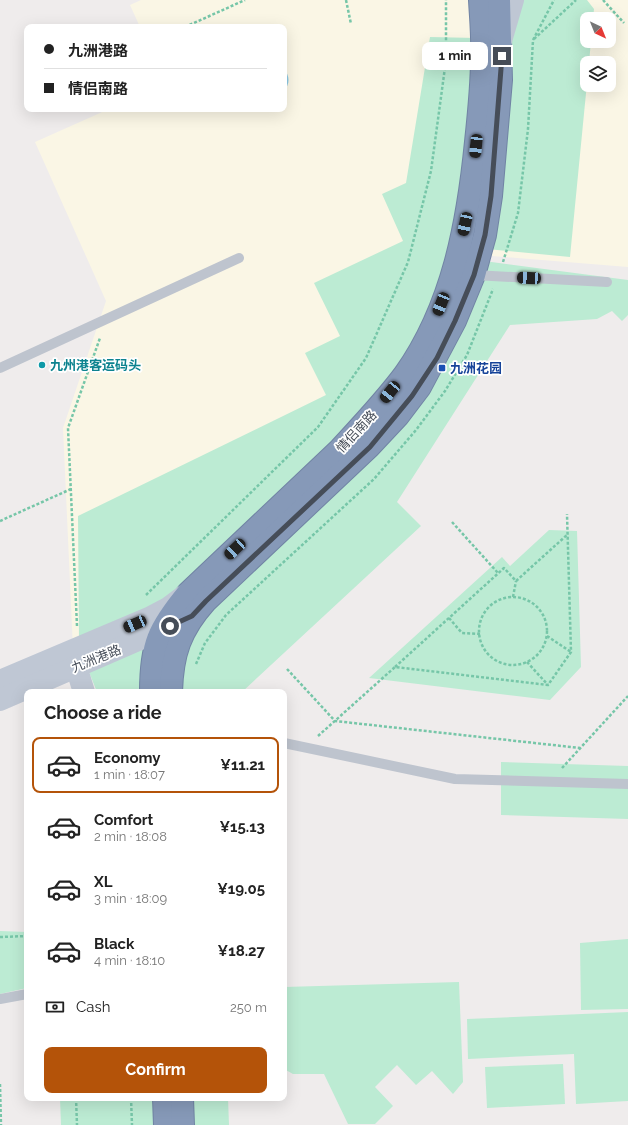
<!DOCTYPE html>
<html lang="en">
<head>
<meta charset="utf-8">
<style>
	:root { --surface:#fff; --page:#f2f2f2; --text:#222; --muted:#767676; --line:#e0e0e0; --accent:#b45309 }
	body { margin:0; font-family:Raleway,"Noto Sans SC",sans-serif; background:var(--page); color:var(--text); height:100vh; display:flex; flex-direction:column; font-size:15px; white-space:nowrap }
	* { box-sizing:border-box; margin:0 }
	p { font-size:13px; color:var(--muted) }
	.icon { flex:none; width:22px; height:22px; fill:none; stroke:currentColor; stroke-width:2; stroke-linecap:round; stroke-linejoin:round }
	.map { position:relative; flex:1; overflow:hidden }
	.side { position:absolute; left:24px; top:689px; width:263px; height:412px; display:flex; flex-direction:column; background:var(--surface); border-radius:8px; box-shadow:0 4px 16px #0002 }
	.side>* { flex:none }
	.top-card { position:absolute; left:24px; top:24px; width:263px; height:88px; border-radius:8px; box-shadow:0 4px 16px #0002; display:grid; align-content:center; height:88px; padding:0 20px; background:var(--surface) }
	.needle { width:26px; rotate:137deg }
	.fabs { position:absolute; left:580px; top:12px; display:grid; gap:8px }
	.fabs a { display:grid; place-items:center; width:36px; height:36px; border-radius:8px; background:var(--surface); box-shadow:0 4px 16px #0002; font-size:20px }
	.end { position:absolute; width:18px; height:18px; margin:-9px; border:5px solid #464d58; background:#fff; box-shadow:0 0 0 2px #fff }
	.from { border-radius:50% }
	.bubble { position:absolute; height:28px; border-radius:8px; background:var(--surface); box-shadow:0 4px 16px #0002; font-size:13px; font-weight:700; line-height:28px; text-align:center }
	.car { position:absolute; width:12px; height:24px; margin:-12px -6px; border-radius:5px; box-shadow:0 0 3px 1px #0007; background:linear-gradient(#222 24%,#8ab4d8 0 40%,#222 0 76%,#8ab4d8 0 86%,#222 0) }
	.top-card b { display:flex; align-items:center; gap:14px; height:38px; font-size:15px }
	.top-card b+b { border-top:1px solid var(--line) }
	.top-card i { width:10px; height:10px; background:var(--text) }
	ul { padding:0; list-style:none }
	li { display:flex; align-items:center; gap:12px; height:56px; margin:0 8px 6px; padding:0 12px; border:2px solid transparent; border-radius:8px }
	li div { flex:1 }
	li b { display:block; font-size:15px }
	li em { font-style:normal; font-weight:700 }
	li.active { border-color:var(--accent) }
	li>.icon { width:36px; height:36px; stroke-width:1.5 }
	h2 { padding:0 20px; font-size:18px; line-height:48px }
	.pay { display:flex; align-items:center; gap:10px; height:44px; padding:0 20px; font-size:15px }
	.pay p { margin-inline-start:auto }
	.button { display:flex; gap:8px; margin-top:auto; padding:8px 20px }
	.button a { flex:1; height:46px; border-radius:8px; background:var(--accent); color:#fff; font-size:16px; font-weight:700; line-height:46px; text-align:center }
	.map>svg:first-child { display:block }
	.commercial { fill:#faf6e5; fill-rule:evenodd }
	.green { fill:#bcebd3 }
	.water { fill:#8bc8e5 }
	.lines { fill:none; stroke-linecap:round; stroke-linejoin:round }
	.highway-casing { stroke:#7184a4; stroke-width:24 }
	.path { stroke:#76c6a8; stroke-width:2.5; stroke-dasharray:3 2; stroke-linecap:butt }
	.lane { stroke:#bec4ce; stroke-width:10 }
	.secondary { stroke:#bfc7d4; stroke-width:22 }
	.highway { stroke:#8699b8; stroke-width:22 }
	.route { stroke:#464d58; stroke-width:5 }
	.culture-dot { fill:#0f9aa8; stroke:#fff; stroke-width:1.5 }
	.transit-dot { fill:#1a4fb4; stroke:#fff; stroke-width:1.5 }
	.labels { text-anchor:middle; stroke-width:3.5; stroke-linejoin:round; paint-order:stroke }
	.culture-label { font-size:13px; font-weight:bold; fill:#0d838f; stroke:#fff; text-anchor:start }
	.transit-label { font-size:13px; font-weight:bold; fill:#164399; stroke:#fff; text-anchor:start }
	.street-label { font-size:13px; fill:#464d58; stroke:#fff }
</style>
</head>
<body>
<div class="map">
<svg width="628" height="1125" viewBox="0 0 628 1125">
	<rect width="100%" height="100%" fill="#efecec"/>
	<!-- commercial -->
	<g class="commercial">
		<polygon points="141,0 479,0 446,290 73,649 63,428 106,301 35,142 109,109 284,109 284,27 140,27 130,5"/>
		<path d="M513,0H628V267L480,255ZM587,19H609V41H587ZM587,63H609V85H587Z"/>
	</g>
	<!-- green -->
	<g class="green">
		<polygon points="520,0 587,0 594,9 593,19 587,19 587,41 591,41 589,63 587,63 587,83 570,257 487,249 507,41"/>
		<polygon points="430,37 476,38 477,87 451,263 400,372 184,592 79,640 78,516 326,395 305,353 340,336 314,283 403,241 382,194 406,183"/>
		<polygon points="484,261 628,280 628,315 622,321 612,311 597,319 510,325 397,502 421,526 242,692 177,692 184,642"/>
		<polygon points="549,530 577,531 581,667 550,700 369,678 502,557 510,566"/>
		<polygon points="152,640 144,692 97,692 87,667"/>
		<polygon points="501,762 628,766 628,819 501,815"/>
		<polygon points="0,931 27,932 27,988 0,994"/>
		<polygon points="628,939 628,1009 581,1010 580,943"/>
		<polygon points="459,982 463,1082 453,1094 432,1071 416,1085 397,1065 375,1087 393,1106 375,1124 348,1124 324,1074 293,1074 284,1069 284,987"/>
		<polygon points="628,1012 628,1101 576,1104 574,1054 468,1059 467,1019"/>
		<polygon points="563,1064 565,1104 487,1108 485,1067"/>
		<polygon points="60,1098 154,1098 155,1125 61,1125"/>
		<polygon points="189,1098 228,1098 229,1125 189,1125"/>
	</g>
	<!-- water -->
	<path class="water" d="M284,69C290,76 290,84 284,91Z"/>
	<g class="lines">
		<!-- highway casing -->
		<g class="highway-casing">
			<g id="highway">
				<path d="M151,692C151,645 158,629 188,593L339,450C362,425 385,401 405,374C453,306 468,223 476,142C479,114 482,86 482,58C483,38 481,19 480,0"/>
				<path d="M171,692C172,654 180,630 206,601L369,447L398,416L420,387L455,321L474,275L485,235L491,196L501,80L499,0"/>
				<polyline points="164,1098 165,1125"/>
				<polyline points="182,1098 183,1125"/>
			</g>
		</g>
		<!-- path -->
		<g class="path">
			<polyline points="346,0 351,24"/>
			<polyline points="603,0 624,23"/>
			<polyline points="185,27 245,0"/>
			<polyline points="534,39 576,0"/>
			<polyline points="503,262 518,213 528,129 533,40 554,0"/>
			<polyline points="0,521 71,489"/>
			<polyline points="452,522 498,573"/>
			<polyline points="146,595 318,427 366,358 408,262 431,171 446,60 446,0"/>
			<polyline points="513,597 516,581"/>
			<circle cx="513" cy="631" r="34"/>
			<polyline points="449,618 462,633 480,634"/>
			<polyline points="77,626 68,428 100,338"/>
			<polyline points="547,636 571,652"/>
			<polyline points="527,662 548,685"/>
			<polyline points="196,664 205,643 226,615 374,479 416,430 445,391 467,355 493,289"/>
			<polyline points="395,667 504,568 516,581 568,534"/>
			<polyline points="287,669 335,721 580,748"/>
			<polyline points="318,736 395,667 548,685 571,652 567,514"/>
			<polyline points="562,768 628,696"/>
			<polyline points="0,937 27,936"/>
			<polyline points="0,1084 1,1125"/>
			<polyline points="76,1098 77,1125"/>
			<polyline points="131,1098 132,1125"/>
		</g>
		<!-- lane -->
		<g class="lane">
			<polyline points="474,275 607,282"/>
			<polyline points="0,368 239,258"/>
			<polyline points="284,743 455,779 628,784"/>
			<polyline points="0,999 27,994"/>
		</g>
		<!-- secondary -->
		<g class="secondary">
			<polyline points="501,41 513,0"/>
			<polyline points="67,669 75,671 79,676 84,692"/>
			<polyline points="0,681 149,618 168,608 184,596"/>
			<polyline points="0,700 175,624"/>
		</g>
		<!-- highway -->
		<use href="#highway" class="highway"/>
	</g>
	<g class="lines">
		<!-- route -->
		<polyline class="route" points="170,626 192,616 206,601 370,447 412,396 437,358 455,321 474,275 485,235 491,196 502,56"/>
	</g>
	<!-- markers -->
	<circle class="culture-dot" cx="42" cy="365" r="4"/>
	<rect class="transit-dot" x="438" y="364" width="8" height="8" rx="2"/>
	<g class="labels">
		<!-- culture labels -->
		<g class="culture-label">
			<text x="50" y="370">九州港客运码头</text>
		</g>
		<!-- transit labels -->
		<g class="transit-label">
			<text x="450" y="373">九洲花园</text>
		</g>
		<!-- street labels -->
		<g class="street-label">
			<text transform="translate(356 431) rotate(-47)" y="5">情侣南路</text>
			<text transform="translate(96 658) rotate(-22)" y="5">九洲港路</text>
		</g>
	</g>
</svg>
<div class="fabs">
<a><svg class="needle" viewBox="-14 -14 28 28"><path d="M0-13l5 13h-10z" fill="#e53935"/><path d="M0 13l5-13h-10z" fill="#767676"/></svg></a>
<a><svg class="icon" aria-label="layers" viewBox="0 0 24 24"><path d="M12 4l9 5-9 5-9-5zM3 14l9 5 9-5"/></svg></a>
</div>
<i class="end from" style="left:170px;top:626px"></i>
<i class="end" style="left:502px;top:56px"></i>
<div class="bubble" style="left:422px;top:42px;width:66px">1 min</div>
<i class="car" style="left:476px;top:146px;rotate:186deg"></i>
<i class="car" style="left:465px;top:224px;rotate:192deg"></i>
<i class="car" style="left:529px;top:278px;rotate:273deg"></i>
<i class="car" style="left:441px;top:304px;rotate:202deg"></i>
<i class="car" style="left:390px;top:392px;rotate:219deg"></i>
<i class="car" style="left:235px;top:549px;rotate:227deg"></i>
<i class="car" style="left:135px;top:624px;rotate:247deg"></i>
<div class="top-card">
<b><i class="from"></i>九洲港路</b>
<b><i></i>情侣南路</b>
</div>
<section class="side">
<h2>Choose a ride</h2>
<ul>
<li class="active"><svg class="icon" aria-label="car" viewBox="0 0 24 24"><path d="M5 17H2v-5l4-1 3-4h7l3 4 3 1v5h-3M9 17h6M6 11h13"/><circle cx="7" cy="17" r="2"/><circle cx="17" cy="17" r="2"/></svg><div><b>Economy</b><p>1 min · 18:07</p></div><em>¥11.21</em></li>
<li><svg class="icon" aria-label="car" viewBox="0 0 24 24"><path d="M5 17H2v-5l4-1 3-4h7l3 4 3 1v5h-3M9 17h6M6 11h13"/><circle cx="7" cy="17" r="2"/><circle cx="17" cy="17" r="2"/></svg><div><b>Comfort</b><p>2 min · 18:08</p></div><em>¥15.13</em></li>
<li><svg class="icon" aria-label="car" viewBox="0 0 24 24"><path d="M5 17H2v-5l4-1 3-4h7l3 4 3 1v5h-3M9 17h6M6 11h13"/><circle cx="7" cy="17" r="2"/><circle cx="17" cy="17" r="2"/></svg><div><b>XL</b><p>3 min · 18:09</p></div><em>¥19.05</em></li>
<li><svg class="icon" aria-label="car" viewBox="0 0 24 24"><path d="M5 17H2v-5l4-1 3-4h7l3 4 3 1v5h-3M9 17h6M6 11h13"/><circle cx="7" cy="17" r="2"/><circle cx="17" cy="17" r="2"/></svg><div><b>Black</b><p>4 min · 18:10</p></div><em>¥18.27</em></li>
</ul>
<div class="pay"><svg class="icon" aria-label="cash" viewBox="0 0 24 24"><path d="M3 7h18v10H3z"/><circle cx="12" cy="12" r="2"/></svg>Cash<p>250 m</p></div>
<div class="button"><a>Confirm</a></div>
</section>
</div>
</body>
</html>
